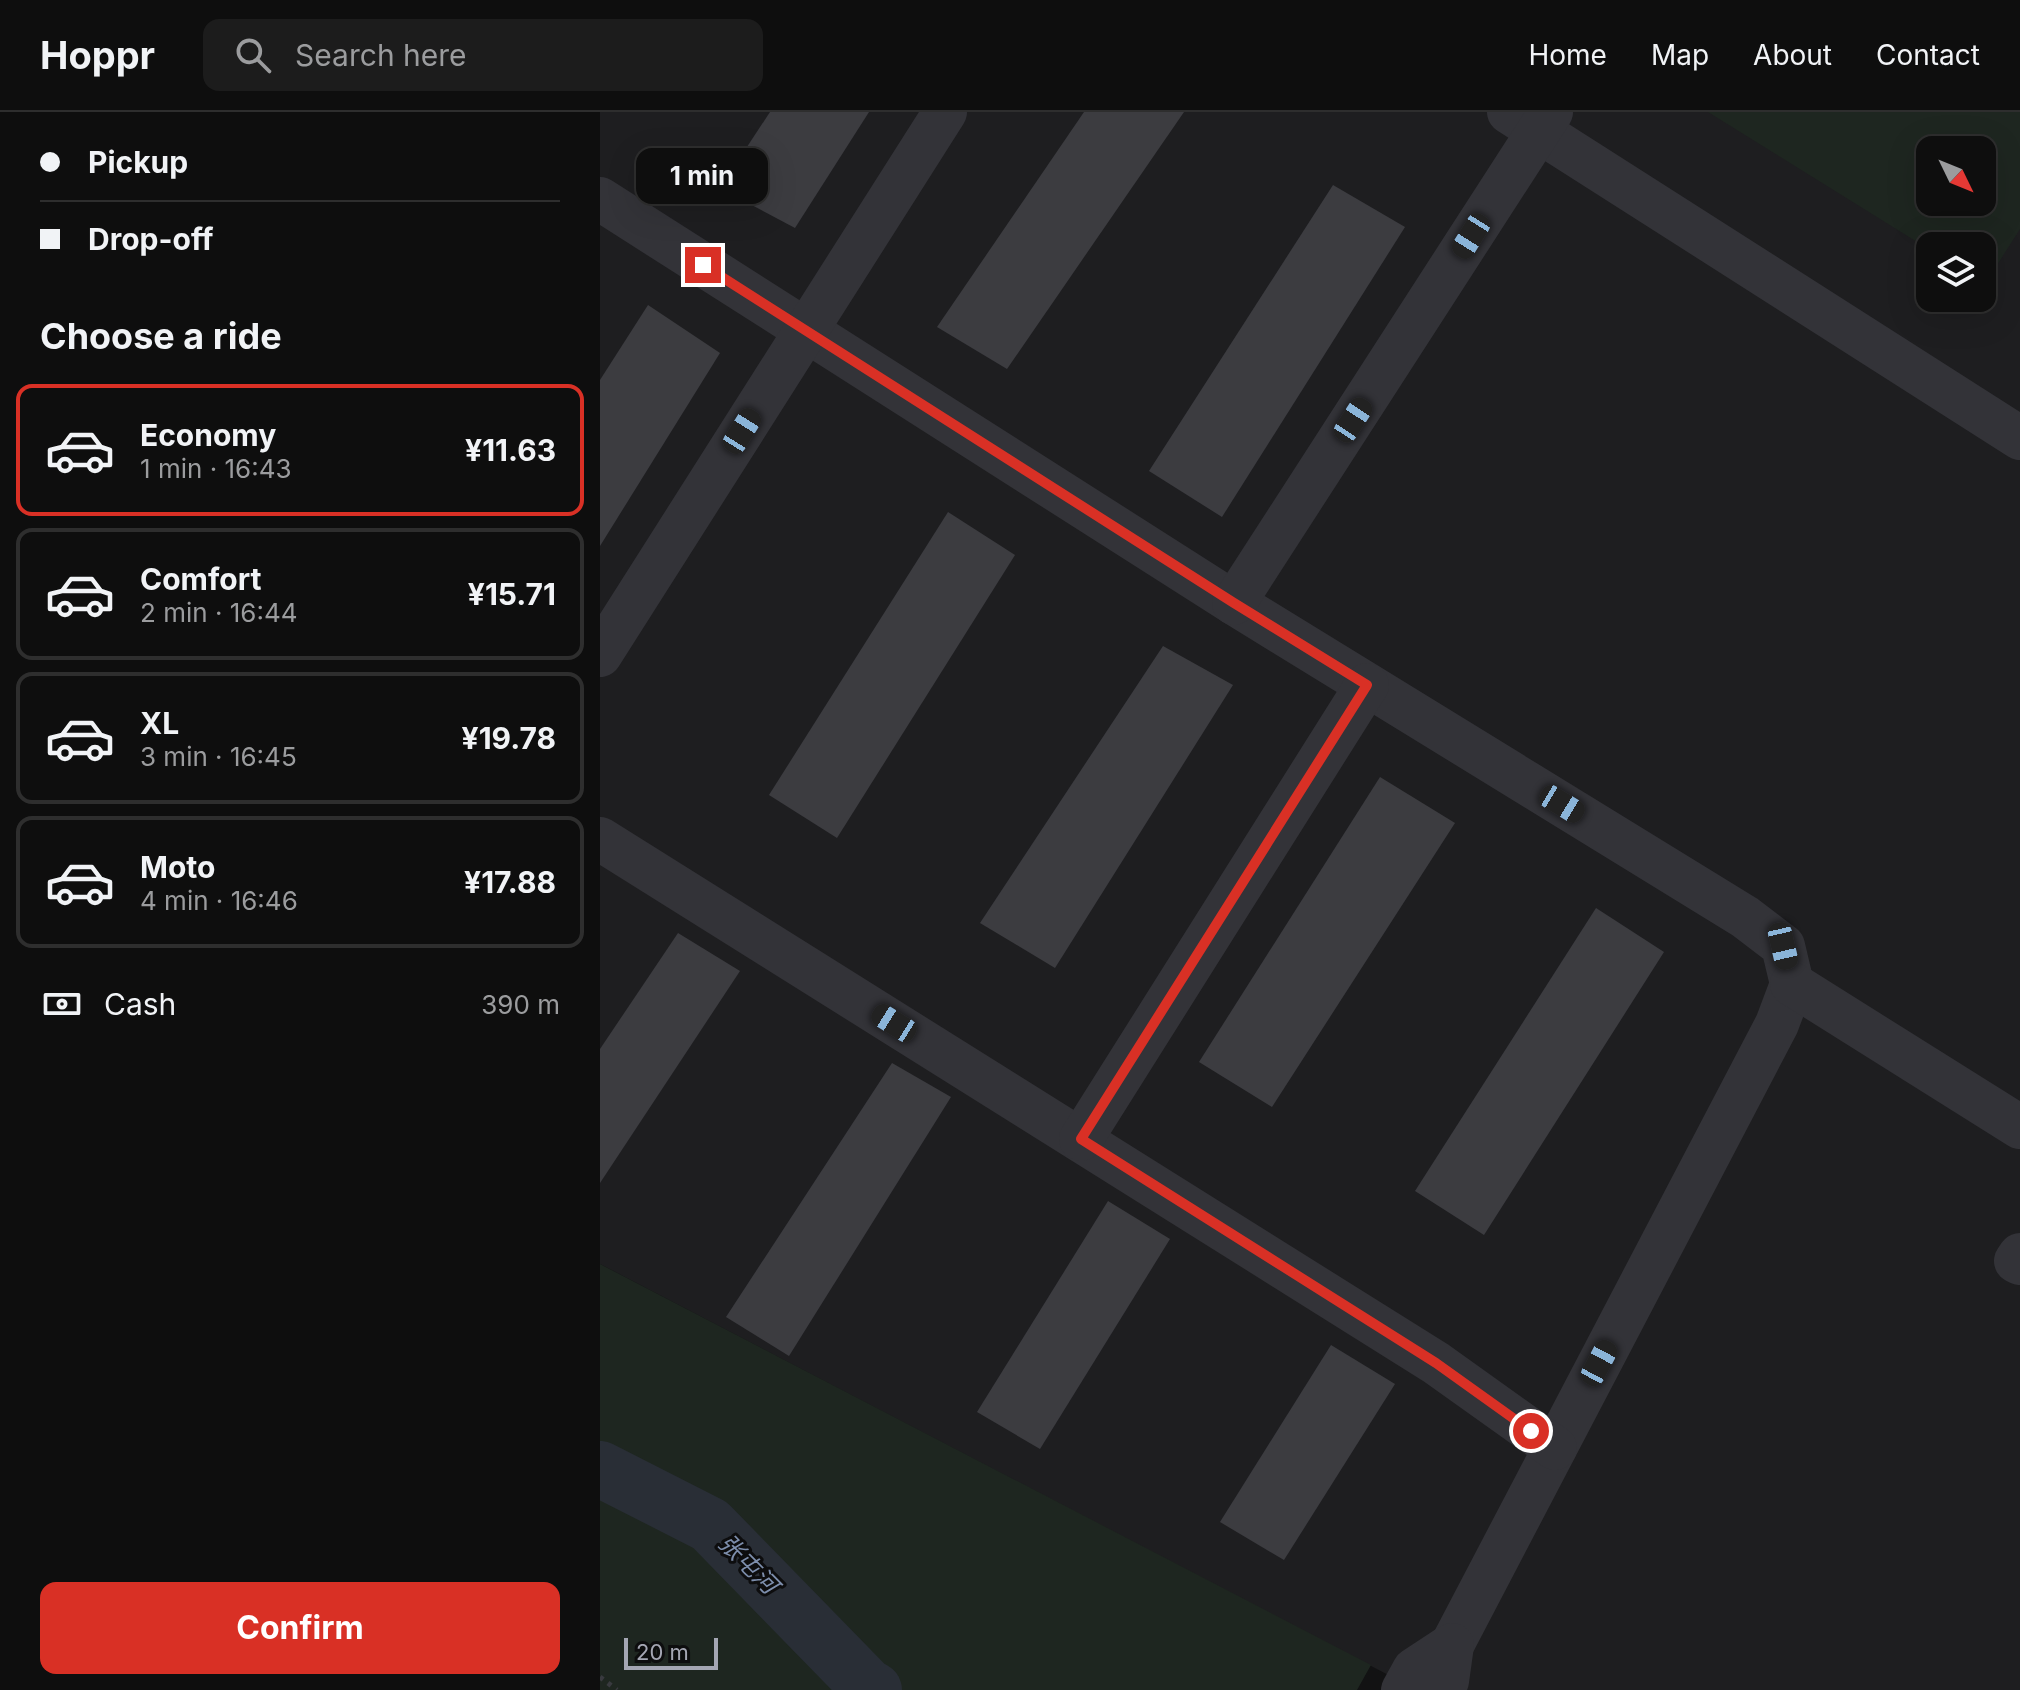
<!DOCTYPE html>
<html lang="en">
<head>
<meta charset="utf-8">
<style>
	:root { --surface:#0e0e0e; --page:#1c1c1c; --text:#f1f3f6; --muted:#9b9c9e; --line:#2e2e2e; --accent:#d93025 }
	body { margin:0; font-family:Inter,"Noto Sans SC",sans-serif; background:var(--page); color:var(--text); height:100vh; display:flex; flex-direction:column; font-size:30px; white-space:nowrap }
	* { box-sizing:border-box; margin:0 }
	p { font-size:26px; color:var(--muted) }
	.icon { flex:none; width:44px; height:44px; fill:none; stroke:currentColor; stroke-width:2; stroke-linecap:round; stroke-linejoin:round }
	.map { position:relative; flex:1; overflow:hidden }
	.sheet { display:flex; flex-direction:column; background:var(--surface); width:600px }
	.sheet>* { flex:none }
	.guide { display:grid; align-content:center; height:176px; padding:0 40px; background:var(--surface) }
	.needle { width:52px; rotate:133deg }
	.buttons { position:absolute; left:1316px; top:24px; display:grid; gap:16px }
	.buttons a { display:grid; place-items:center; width:80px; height:80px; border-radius:16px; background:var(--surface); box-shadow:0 8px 32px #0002,0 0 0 2px var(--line); font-size:40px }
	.scale { position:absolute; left:24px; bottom:20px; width:94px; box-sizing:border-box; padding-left:8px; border:4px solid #a4a6b3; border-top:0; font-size:22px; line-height:28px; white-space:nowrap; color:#a4a6b3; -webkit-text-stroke:6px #0d0d0e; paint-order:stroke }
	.end { position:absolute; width:36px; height:36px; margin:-18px; border:10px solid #d93025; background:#fff; box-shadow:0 0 0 4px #fff }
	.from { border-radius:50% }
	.bubble { position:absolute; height:56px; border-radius:16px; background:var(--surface); box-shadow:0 8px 32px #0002,0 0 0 2px var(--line); font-size:26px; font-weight:700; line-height:56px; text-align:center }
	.car { position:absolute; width:24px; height:48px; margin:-24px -12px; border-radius:10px; box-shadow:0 0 6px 2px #0007; background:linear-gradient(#222 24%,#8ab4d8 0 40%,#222 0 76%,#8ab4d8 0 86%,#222 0) }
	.guide b { display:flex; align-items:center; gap:28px; height:76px; font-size:30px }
	.guide b+b { border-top:2px solid var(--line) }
	.guide i { width:20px; height:20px; background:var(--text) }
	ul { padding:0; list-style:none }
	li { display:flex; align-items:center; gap:24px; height:132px; margin:0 16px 12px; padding:0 24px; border:4px solid var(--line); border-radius:16px }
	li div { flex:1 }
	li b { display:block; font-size:30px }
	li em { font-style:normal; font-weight:700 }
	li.current { border-color:var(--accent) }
	li>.icon { width:72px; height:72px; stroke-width:1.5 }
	h2 { padding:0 40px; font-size:36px; line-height:96px }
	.pay { display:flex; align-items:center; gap:20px; height:88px; padding:0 40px; font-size:30px }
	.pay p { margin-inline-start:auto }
	.button { display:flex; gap:16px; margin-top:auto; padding:16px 40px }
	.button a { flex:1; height:92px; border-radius:16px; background:var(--accent); color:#fff; font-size:32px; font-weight:700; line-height:92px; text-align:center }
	header { display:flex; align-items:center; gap:48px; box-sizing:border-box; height:112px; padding:0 40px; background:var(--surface); border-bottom:2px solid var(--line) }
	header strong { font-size:38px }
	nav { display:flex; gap:44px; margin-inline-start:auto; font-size:28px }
	.search { width:560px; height:72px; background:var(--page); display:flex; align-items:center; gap:20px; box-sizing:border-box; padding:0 28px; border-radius:16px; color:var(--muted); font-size:30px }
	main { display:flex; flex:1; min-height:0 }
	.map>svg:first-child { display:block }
	.built { fill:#1e1e20; fill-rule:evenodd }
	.green { fill:#1e2620; fill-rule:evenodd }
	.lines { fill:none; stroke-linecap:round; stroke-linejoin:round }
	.river { stroke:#292e36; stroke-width:56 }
	.building { fill:#3c3c40 }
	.path { stroke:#393a3f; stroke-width:5; stroke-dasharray:4 6; stroke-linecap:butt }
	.minor { stroke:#333338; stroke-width:44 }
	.route { stroke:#d93025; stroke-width:10 }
	.labels { text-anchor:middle; stroke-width:6; stroke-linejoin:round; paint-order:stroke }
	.water-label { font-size:24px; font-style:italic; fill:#7d8eac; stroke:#0d0d0e }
</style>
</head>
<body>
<header>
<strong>Hoppr</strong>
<div class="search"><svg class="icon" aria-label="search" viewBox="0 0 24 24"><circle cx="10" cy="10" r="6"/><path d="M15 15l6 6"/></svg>Search here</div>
<nav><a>Home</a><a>Map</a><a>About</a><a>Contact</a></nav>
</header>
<main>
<section class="sheet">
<div class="guide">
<b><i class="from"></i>Pickup</b>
<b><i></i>Drop-off</b>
</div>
<h2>Choose a ride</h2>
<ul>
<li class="current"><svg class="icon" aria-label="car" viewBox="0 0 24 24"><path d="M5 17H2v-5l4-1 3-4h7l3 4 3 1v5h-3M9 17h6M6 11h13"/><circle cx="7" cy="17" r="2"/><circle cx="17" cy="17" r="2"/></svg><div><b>Economy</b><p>1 min · 16:43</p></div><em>¥11.63</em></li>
<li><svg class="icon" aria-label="car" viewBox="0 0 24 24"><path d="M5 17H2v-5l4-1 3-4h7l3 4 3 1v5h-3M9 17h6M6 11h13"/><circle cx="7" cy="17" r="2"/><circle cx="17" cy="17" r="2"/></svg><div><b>Comfort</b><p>2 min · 16:44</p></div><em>¥15.71</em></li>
<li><svg class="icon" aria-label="car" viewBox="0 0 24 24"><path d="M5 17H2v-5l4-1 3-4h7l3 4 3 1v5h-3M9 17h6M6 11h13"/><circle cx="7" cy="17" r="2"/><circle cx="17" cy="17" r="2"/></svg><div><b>XL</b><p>3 min · 16:45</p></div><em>¥19.78</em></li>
<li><svg class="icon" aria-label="car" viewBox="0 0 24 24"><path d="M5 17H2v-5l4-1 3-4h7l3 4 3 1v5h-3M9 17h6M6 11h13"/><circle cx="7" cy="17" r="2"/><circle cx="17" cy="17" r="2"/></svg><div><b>Moto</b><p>4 min · 16:46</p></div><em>¥17.88</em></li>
</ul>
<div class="pay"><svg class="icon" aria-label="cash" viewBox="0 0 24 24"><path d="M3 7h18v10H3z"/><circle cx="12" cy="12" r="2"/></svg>Cash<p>390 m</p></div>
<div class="button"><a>Confirm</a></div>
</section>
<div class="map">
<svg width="1420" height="1578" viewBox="0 0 1420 1578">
	<rect width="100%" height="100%" fill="#121213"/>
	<!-- built -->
	<path class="built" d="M0,0H1420V1578H850L798,1568L0,1152ZM1330,38H1382V90H1330ZM1330,134H1382V186H1330Z"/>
	<!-- green -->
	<g class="green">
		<path d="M1108,0H1420V117L1385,172L1382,170V134H1330V138ZM1330,38H1382V90H1330Z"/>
		<polygon points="0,1152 771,1553 757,1578 0,1578"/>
	</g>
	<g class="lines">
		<!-- river -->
		<polyline class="river" points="0,1357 110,1413 267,1574 274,1578"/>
	</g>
	<!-- building -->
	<g class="building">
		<polygon points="170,0 269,0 195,116 120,76"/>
		<polygon points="484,0 584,0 407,257 337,215"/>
		<polygon points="733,73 805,115 622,405 549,359"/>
		<polygon points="48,193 120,241 0,434 0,268"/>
		<polygon points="348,400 415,443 237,726 169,683"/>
		<polygon points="563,534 633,573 455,856 380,811"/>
		<polygon points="780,665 855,711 672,995 599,950"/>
		<polygon points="996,796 1064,840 884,1123 815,1079"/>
		<polygon points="78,821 140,859 0,1071 0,937"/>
		<polygon points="292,951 351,985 189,1244 126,1205"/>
		<polygon points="508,1089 570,1127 440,1337 377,1300"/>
		<polygon points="731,1233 795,1272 684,1448 620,1410"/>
	</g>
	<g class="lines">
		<!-- path -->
		<polyline class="path" points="0,1565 17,1578"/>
		<!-- minor -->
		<g class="minor">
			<polyline points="909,0 1420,326"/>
			<polyline points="0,87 634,491 1145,805 1183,834 1192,872 1177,912 852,1533"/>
			<polyline points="634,491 951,0"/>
			<polyline points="0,543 345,0"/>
			<polyline points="0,727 836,1251 955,1336"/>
			<polyline points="1192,872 1420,1015"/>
			<polyline points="481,1027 767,573"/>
			<polyline points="1420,1143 1416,1149 1420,1151"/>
			<polyline points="803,1578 814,1558 852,1533 847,1569 843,1578"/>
		</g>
	</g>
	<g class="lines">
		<!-- route -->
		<polyline class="route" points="103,153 634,491 767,573 481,1027 836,1251 931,1319"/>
	</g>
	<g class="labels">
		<!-- water labels -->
		<g class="water-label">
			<text transform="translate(148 1452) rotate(45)" y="8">张屯河</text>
		</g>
	</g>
</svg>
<div class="buttons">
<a><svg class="needle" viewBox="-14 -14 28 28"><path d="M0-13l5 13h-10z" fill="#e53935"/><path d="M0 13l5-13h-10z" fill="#9b9c9e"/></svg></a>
<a><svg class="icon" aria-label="layers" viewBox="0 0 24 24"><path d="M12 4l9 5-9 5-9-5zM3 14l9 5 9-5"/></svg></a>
</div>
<div class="scale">20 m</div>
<i class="end from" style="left:931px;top:1319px"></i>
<i class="end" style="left:103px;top:153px"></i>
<div class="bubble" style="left:36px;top:36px;width:132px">1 min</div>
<i class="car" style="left:871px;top:124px;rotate:212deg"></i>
<i class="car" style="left:753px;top:308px;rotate:33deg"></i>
<i class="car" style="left:142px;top:319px;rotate:32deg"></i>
<i class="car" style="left:962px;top:692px;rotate:121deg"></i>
<i class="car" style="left:1183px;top:834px;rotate:167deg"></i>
<i class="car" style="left:294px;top:911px;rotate:302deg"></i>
<i class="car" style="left:999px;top:1251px;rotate:28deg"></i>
</div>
</main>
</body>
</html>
